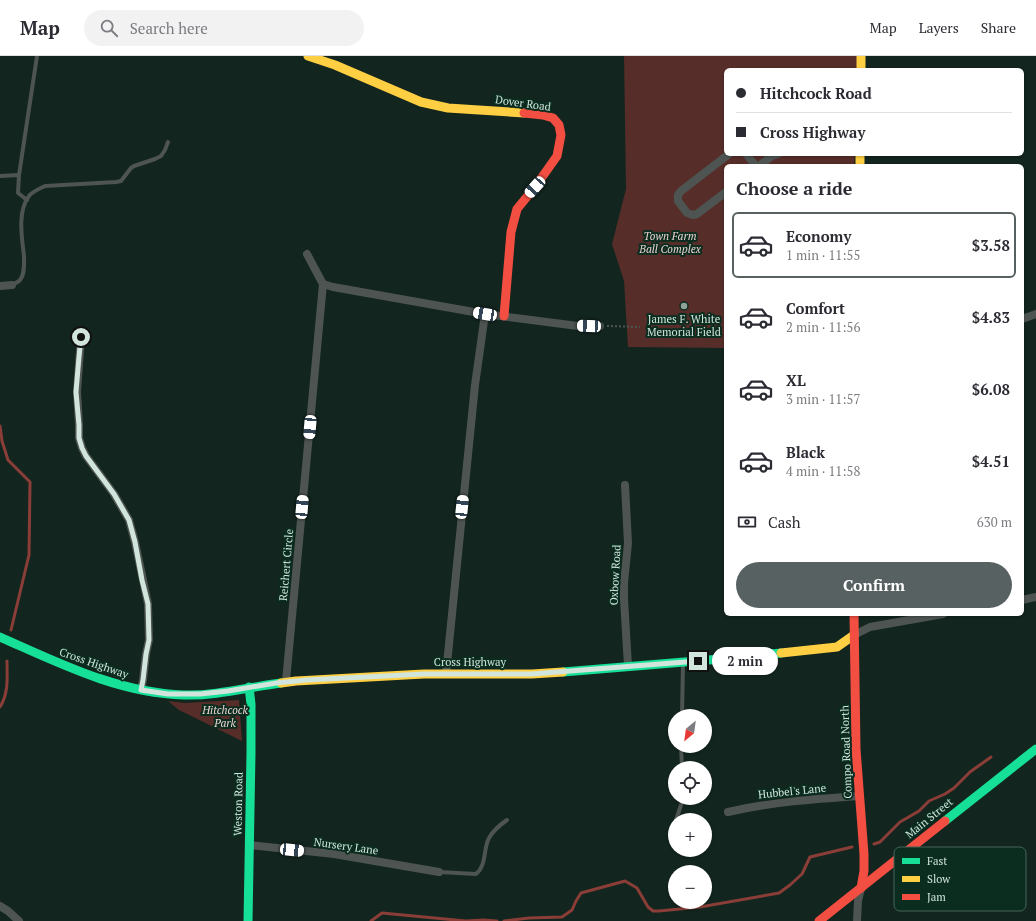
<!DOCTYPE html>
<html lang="en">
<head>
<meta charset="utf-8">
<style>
	:root { --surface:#fff; --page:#f2f2f3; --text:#2b2b33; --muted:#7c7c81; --line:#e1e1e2; --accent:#586161 }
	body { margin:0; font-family:"PT Serif",serif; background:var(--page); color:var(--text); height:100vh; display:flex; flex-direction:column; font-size:15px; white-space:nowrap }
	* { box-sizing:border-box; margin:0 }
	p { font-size:13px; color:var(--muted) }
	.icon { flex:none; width:22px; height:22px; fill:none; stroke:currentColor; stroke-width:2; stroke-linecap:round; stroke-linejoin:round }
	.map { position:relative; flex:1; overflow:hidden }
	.panel { position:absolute; left:724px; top:108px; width:300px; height:452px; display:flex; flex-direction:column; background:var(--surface); border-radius:6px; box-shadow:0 1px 3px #0004 }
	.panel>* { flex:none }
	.hud { position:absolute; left:724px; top:12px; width:300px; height:88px; border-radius:6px; box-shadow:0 1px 3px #0004; display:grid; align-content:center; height:88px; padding:0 12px; background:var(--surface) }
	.needle { width:26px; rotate:209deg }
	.tools { position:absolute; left:668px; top:653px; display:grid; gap:8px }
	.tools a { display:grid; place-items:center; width:44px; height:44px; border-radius:50%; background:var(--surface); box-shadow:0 1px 3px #0004; font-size:20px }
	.end { position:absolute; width:18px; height:18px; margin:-9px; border:5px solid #d2e5dc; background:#111; box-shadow:0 0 0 2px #111 }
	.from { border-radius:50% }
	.bubble { position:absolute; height:28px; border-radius:14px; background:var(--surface); box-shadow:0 1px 3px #0004; font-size:13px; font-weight:700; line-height:28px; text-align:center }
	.car { position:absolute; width:12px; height:24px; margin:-12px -6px; border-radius:5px; box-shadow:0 0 3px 1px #0007; background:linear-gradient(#fff 24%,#345 0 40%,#fff 0 76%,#345 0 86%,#fff 0) }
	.hud b { display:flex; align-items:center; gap:14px; height:38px; font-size:15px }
	.hud b+b { border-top:1px solid var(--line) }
	.hud i { width:10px; height:10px; background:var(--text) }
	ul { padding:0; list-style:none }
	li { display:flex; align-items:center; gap:12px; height:66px; margin:0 8px 6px; padding:0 4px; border:2px solid transparent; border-radius:6px }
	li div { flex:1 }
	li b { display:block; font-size:15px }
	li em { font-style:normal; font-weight:700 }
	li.on { border-color:var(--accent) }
	li>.icon { width:36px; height:36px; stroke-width:1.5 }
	h2 { padding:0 12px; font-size:18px; line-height:48px }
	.pay { display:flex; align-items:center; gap:10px; height:44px; padding:0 12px; font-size:15px }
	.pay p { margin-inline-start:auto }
	.button { display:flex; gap:8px; margin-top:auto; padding:8px 12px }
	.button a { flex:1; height:46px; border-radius:24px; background:var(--accent); color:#fff; font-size:16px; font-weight:700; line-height:46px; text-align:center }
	header { display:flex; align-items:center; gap:24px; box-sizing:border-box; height:56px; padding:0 20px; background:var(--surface); border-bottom:1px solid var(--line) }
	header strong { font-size:19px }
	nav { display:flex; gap:22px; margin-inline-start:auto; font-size:14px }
	.search { width:280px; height:36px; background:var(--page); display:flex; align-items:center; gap:10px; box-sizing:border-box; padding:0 14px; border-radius:22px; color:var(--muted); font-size:15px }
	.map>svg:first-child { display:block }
	.green { fill:#562d28 }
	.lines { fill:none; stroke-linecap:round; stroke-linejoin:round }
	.stream { stroke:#8a3e37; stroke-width:3 }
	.path { stroke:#4e5653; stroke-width:2; stroke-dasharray:2 2; stroke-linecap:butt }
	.lane { stroke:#4d5451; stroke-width:4 }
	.street { stroke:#4d5451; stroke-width:8 }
	.fast { stroke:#16e098; stroke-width:9 }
	.slow { stroke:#ffcf43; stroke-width:9 }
	.jam { stroke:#f24e42; stroke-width:9 }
	.route { stroke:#d2e5dc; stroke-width:5 }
	.poi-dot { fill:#8fa29a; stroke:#0a2d20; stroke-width:1.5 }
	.labels { text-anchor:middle; stroke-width:4; stroke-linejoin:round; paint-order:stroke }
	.street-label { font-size:11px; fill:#d2e5dc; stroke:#0a2d20 }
	.park-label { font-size:11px; font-style:italic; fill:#edd4d0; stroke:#0a2d20 }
	.poi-label { font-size:11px; fill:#d2e5dc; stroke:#0a2d20 }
	.key { fill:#0a2d20; stroke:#466458; stroke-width:1 }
	.key-label { font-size:11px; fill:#d2e5dc }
</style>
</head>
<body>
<header>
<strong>Map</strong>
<div class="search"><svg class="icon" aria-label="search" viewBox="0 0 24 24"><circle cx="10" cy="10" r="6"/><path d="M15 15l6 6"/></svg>Search here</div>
<nav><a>Map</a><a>Layers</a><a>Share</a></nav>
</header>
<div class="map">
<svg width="1036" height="865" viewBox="0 0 1036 865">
	<rect width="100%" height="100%" fill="#12251e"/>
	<!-- green -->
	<g class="green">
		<polygon points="624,0 858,0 857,14 726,14 726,98 855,98 854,110 726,110 726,292 628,291 624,225 612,188 626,133"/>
		<polygon points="239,644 242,685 179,654 168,645 185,647"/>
	</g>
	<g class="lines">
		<!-- stream -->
		<g class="stream">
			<polyline points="0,370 2,385 8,404 30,426 29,499 11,574"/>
			<path d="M0,651C9,637 7,621 7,605"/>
			<polyline points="874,788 880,786 900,766 919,755 929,745 945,738 954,732 970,716 991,701"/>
			<polyline points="371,865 382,857 466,865 483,864 497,865"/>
			<polyline points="504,865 529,862 562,861 572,854 576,845 581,837 625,825 637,832 648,851 653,855 659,855 700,851 779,837 790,829 802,818 810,801 852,791"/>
		</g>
		<!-- path -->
		<polyline class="path" points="607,270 640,271"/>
		<!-- lane -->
		<g class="lane">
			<polyline points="19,119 37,0"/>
			<polyline points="0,120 19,119 18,137 27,144"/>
			<path d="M12,229C14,228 18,226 20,224C25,218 24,208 24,200C22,183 17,155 29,140C33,135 39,133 45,130L116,126L121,125L131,112L134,110L155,103L161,100L165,94L168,86"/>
			<polyline points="682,660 683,607"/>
			<polyline points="681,690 682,712"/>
			<polyline points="676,764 682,746 682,742"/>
			<polyline points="674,771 675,768"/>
			<path d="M439,816L476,818C487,809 483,793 489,782C493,774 500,769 507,764"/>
		</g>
		<!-- street -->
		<g class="street">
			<polyline points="746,98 756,110"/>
			<polyline points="759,110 772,100 778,98"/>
			<polyline points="726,136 697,158 693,159 687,157 678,145 678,139 681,135 729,98"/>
			<polyline points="323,228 333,231 485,258 578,270 600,270"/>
			<polyline points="0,230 12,229"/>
			<polyline points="1022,263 1036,258"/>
			<polyline points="81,281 77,336 79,369 79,382 82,392 86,400 114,438 129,464 135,486 148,548 149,584 146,598 143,624 141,634"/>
			<polyline points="625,429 628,487 624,527 624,543 628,610"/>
			<polyline points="1022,544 1036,541"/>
			<polyline points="854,579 870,571 943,558"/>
			<polyline points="446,618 475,329 485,258"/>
			<polyline points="286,625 323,228 307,198"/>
			<path d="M728,756C771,746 815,743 859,740"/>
			<polyline points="249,789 334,798 439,816"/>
			<polyline points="0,850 8,855 19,865"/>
			<polyline points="857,865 858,845 861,832"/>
		</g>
		<!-- fast -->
		<g class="fast">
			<path d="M0,581C59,607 118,637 184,639C216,640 249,631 281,627"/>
			<polyline points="563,616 745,601 781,597"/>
			<polyline points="945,765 1036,693"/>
			<polyline points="248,865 251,697 251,648 249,631"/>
		</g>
		<!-- slow -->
		<g class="slow">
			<polyline points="308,0 335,9 421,46 448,52 524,57"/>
			<polyline points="861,0 861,14"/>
			<polyline points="860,98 860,110"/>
			<polyline points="781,597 837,591 854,579"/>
			<polyline points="281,627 296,625 424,618 532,618 563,616"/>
		</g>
		<!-- jam -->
		<g class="jam">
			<polyline points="504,260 511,176 517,153 535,131 557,100 561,79 559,69 553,62 543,59 524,57"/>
			<polyline points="854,558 856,693 864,798 864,815 861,832"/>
			<polyline points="819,865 945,765"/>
		</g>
	</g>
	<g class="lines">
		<!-- route -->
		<polyline class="route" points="81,281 79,301 76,336 79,369 79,382 82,392 86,400 114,438 129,464 135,486 142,524 148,548 149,584 146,598 143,624 141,634 168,638 200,638 228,635 276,627 307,624 424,618 532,618 698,605"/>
	</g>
	<!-- markers -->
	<circle class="poi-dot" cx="684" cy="250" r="4"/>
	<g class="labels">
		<!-- street labels -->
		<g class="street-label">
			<text transform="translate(523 47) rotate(8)" y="4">Dover Road</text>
			<text transform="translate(286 509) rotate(-85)" y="4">Reichert Circle</text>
			<text transform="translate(615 519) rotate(-87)" y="4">Oxbow Road</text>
			<text x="470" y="610">Cross Highway</text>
			<text transform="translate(94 607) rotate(19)" y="4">Cross Highway</text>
			<text transform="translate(846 696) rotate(-92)" y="4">Compo Road North</text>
			<text transform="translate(792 735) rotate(-6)" y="4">Hubbel's Lane</text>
			<text transform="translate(238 748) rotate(-89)" y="4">Weston Road</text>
			<text transform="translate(929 762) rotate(-39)" y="4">Main Street</text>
			<text transform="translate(346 790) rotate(8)" y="4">Nursery Lane</text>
		</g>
		<!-- park labels -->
		<g class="park-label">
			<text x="670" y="184">Town Farm<tspan x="670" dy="13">Ball Complex</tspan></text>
			<text x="225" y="658">Hitchcock<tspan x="225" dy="13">Park</tspan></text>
		</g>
		<!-- poi labels -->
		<g class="poi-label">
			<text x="684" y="267">James F. White<tspan x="684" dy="13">Memorial Field</tspan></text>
		</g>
	</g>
	<!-- legend -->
	<rect x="894" y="791" width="132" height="64" rx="6" class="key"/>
	<rect x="902" y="802" width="18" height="6" fill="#16e098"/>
	<rect x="902" y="820" width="18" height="6" fill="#ffcf43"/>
	<rect x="902" y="838" width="18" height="6" fill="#f24e42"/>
	<g class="key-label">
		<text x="927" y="809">Fast</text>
		<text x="927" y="827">Slow</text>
		<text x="927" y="845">Jam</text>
	</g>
</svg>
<div class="tools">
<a><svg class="needle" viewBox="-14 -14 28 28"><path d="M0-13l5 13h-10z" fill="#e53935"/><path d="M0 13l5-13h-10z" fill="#7c7c81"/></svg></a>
<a><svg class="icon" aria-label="locate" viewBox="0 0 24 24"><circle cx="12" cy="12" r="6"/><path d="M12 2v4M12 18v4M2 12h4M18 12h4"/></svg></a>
<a>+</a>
<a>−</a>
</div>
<i class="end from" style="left:81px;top:281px"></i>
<i class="end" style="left:698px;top:605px"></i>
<div class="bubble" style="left:712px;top:591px;width:66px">2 min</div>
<i class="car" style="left:535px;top:131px;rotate:222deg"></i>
<i class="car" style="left:485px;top:258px;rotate:280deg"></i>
<i class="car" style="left:589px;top:270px;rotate:272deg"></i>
<i class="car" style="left:310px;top:371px;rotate:185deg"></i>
<i class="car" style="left:302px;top:451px;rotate:5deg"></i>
<i class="car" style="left:462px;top:451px;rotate:6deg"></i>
<i class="car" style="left:292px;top:794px;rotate:96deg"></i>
<div class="hud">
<b><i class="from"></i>Hitchcock Road</b>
<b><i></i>Cross Highway</b>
</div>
<section class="panel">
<h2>Choose a ride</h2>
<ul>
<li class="on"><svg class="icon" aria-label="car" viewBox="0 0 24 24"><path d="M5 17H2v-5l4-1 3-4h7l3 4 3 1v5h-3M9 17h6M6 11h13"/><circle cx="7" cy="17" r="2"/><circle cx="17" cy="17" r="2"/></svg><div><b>Economy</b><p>1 min · 11:55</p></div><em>$3.58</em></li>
<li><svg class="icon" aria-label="car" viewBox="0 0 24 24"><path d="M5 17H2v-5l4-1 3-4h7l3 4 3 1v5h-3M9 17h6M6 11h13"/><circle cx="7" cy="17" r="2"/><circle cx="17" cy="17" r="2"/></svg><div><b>Comfort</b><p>2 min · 11:56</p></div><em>$4.83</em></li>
<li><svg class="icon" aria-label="car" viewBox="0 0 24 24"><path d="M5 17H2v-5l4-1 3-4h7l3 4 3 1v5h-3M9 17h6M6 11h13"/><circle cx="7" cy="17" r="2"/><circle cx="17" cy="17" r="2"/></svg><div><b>XL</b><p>3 min · 11:57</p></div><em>$6.08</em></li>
<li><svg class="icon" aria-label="car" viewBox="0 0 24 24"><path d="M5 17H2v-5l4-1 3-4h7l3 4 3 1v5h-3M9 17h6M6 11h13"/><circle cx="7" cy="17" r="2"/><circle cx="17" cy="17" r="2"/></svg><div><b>Black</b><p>4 min · 11:58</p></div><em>$4.51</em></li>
</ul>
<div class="pay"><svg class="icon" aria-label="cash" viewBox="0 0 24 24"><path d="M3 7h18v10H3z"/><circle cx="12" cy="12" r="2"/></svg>Cash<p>630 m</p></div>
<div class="button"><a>Confirm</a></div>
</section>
</div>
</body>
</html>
